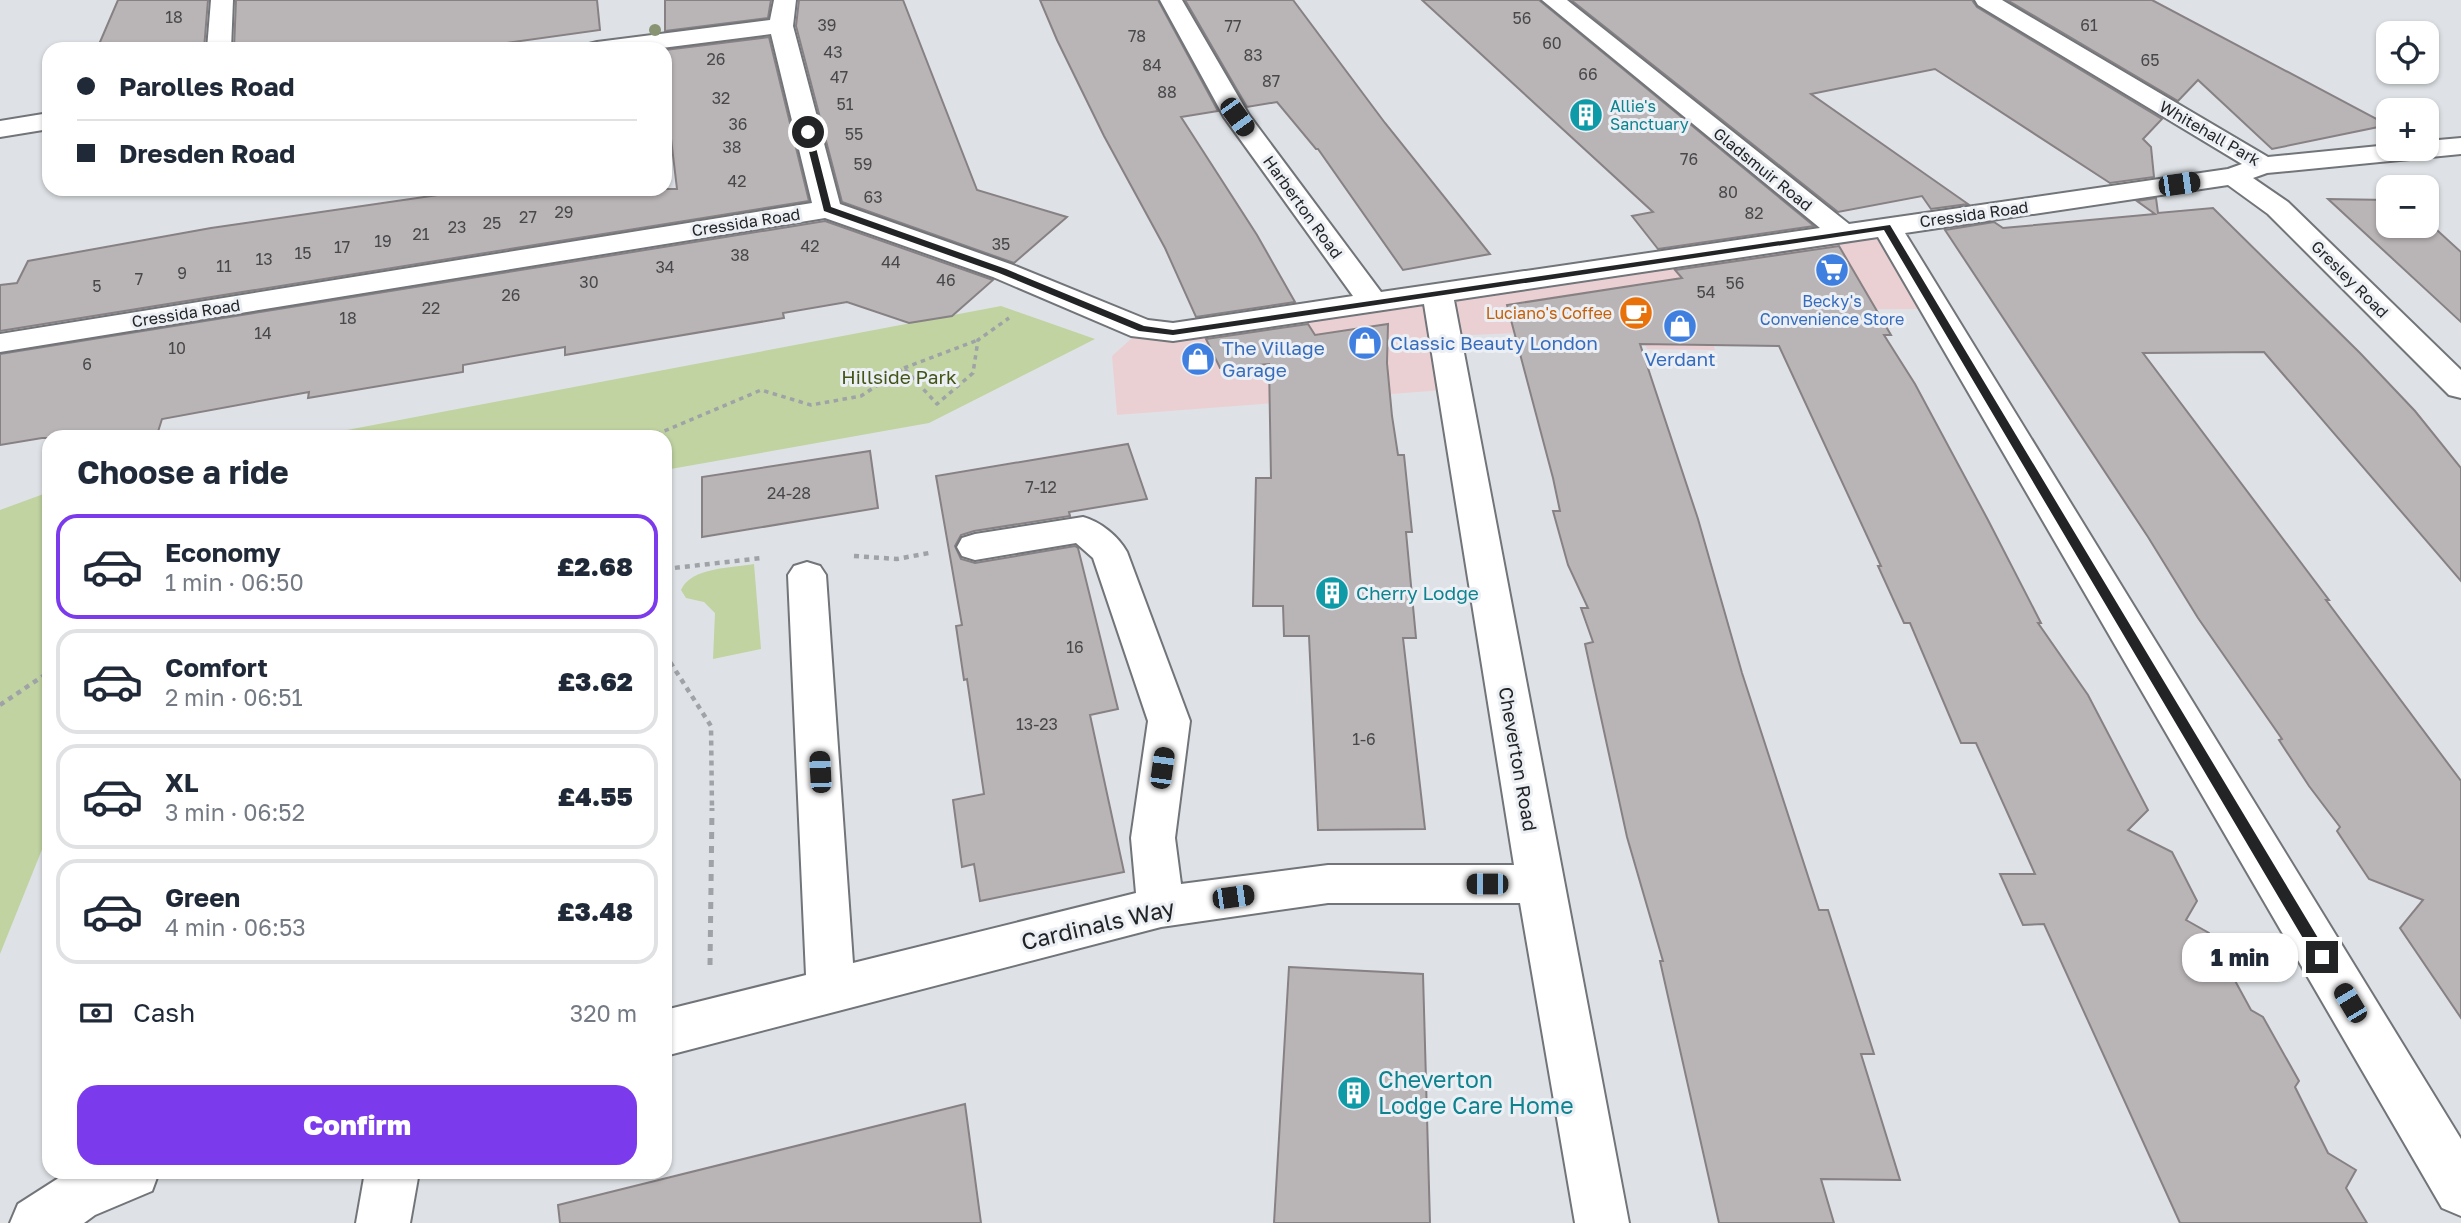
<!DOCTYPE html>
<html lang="en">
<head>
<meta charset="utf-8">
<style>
	:root { --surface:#fff; --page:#f6f6f7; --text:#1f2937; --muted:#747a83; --line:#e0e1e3; --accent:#7c3aed }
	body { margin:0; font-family:"Golos Text",sans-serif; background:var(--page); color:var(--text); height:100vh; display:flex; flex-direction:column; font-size:26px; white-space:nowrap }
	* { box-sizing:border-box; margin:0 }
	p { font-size:23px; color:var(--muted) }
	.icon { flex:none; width:38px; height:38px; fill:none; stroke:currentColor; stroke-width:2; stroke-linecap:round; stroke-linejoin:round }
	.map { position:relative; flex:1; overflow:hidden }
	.details { position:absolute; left:42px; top:430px; width:630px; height:749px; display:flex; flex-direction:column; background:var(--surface); border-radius:21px; box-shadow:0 2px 5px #0004 }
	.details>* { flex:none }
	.top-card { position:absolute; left:42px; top:42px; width:630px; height:154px; border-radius:21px; box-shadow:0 2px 5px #0004; display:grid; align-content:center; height:154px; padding:0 35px; background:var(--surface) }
	.buttons { position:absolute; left:2376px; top:21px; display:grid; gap:14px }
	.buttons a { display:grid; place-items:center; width:63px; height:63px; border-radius:14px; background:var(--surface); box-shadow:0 2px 5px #0004; font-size:35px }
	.end { position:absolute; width:32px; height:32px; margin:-16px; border:9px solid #232426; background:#fff; box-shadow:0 0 0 4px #fff }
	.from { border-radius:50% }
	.bubble { position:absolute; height:49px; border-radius:21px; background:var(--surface); box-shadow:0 2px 5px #0004; font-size:23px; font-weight:800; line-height:49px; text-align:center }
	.car { position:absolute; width:21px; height:42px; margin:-21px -10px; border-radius:9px; box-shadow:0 0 5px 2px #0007; background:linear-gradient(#222 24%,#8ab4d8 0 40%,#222 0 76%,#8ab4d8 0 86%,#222 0) }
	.top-card b { display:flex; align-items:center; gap:24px; height:66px; font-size:26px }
	.top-card b+b { border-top:2px solid var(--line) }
	.top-card i { width:18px; height:18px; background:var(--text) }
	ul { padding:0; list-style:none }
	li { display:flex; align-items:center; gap:21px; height:105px; margin:0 14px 10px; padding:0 21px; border:4px solid var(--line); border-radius:21px }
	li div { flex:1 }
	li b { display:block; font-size:26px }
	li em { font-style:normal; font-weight:800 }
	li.active { border-color:var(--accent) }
	li>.icon { width:63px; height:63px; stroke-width:1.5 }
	h2 { padding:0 35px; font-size:32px; line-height:84px }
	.pay { display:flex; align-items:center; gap:18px; height:77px; padding:0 35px; font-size:26px }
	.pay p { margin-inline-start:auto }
	.cta { display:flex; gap:14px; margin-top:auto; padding:14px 35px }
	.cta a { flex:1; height:80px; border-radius:21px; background:var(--accent); color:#fff; font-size:28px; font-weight:800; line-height:80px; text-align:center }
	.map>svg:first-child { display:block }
	.commercial { fill:#ebd0d3 }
	.green { fill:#c0d3a1 }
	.building { fill:#b9b4b6; stroke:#878184; stroke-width:2 }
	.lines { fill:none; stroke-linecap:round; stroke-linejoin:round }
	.street-casing { stroke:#717478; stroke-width:4 }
	.path-far2 { stroke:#9fa2a6; stroke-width:3.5; stroke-dasharray:4.5 4.5; stroke-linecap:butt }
	.path-far1 { stroke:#9fa2a6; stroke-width:4.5; stroke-dasharray:5 5; stroke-linecap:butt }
	.path { stroke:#9fa2a6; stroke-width:5; stroke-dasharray:7 7; stroke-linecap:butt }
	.street { fill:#fff; fill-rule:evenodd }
	.tree { fill:#889474 }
	.route { fill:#232426 }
	.labels { text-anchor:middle; stroke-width:6; stroke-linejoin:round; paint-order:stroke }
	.number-label { font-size:16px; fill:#48484a }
	.far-culture-label { font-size:16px; fill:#0d838f; stroke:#eceff4; text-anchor:start }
	.far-street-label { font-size:16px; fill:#232426; stroke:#eceff4 }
	.far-shop-label { font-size:16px; fill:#366cbe; stroke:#eceff4 }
	.far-food-label { font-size:16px; fill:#c56008; stroke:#eceff4; text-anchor:end }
	.shop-label { font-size:19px; fill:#366cbe; stroke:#eceff4; text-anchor:start }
	.park-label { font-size:19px; fill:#425516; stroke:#eceff4 }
	.culture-label { font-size:19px; fill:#0d838f; stroke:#eceff4; text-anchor:start }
	.street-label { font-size:19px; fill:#232426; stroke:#eceff4 }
	.near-street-label { font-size:23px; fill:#232426; stroke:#eceff4 }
	.near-culture-label { font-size:23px; fill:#0d838f; stroke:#eceff4; text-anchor:start }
</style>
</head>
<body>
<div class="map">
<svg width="2461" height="1223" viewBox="0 0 2461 1223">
	<rect width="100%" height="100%" fill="#dee2e6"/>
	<!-- commercial -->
	<polygon class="commercial" points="1887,227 1935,309 1704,310 1715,350 1647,349 1643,340 1516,333 1451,336 1457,389 1117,415 1112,356 1142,329"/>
	<!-- green -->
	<g class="green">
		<polygon points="1001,306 1095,339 929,423 665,470 665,438 305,438"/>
		<polygon points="49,492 49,832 0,954 0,510"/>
		<path d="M754,564L761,649L713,659L715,613L704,602L686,598L681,590C691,567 732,568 754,564Z"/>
	</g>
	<!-- building -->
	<g class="building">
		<polygon points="118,0 208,0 204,49 97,49"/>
		<polygon points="236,0 597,0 600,30 462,49 234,49"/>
		<polygon points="665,0 771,0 768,18 665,31"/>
		<polygon points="799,0 903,0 977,190 1067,217 1014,263 842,202 796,26"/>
		<polygon points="1040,0 1158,0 1218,111 1181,117 1257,235 1295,302 1196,317 1165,248 1104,136 1057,40"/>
		<polygon points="1185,0 1293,0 1385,123 1490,254 1403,270 1318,149 1316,149 1277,102 1247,107"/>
		<polygon points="1422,0 1539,0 1814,226 1658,249 1632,216 1653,212"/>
		<polygon points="1571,0 1972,0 1977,7 2162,119 2143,139 2151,147 2154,177 2110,183 1935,69 1811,94 1968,204 1931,209 1922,196 1838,212"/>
		<polygon points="2007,0 2152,0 2388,125 2272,149 2198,80 2178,101"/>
		<polygon points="769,37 809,201 0,331 0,285 17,283 28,261 211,228 479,189 677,189 665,88 665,50"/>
		<polygon points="2156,198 2158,213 2213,208 2360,353 2415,411 2461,468 2461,581 2264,352 2143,353 2329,600 2326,600 2461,781 2461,1018 2400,928 2423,900 2369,879 2337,831 2340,827 2309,786 2279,740 2282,739 2198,618 2148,537 1945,230 1994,222 2003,228 2155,214 2137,201"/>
		<polygon points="2328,199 2389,200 2389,226 2427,226 2427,221 2461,252 2461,322"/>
		<polygon points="825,221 993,280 952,316 909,323 847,302 783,313 784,318 565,355 565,347 463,365 463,372 308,398 309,392 162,419 156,438 42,438 0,445 0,354"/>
		<polygon points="1839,246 1891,335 1884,335 1915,384 1988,520 2041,623 2038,623 2088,695 2148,810 2128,830 2172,852 2197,901 2186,920 2209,933 2251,1010 2263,1017 2299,1081 2295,1087 2328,1153 2356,1170 2346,1188 2367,1223 2180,1223 2044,924 2023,925 2000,874 2035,874 1976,743 1961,743 1910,623 1904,623 1878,566 1881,566 1779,346 1640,344 1698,519 1742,673 1819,910 1828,910 1874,1054 1861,1054 1900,1180 1821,1179 1834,1223 1719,1223 1660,961 1663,961 1627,837 1585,644 1593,642 1581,608 1588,608 1568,565 1553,511 1560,511 1553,478 1507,305 1682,278 1675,270"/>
		<polygon points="1308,324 1315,335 1388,324 1387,363 1392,416 1398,455 1404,455 1412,532 1406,532 1416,638 1403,638 1425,829 1318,830 1309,636 1284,636 1283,606 1253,606 1256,478 1271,478 1269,364 1220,368 1206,339"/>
		<polygon points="1128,444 1147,499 1069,512 1070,516 974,531 961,535 955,546 961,559 975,563 1075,546 1078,548 1118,709 1090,715 1124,872 980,901 974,864 962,867 953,800 984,794 967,679 964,680 956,626 962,625 936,476"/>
		<polygon points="870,451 878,508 702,537 702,477"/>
		<polygon points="1289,967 1423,974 1430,1223 1274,1223"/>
		<polygon points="965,1104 981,1223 560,1223 558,1205"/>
	</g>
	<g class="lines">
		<!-- street casing -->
		<g class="street-casing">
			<g id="street">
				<polygon points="211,0 233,0 231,49 207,49"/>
				<path d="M774,0H796L793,26L840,204L1013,265L1148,320L1173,323L1353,296L1224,117L1160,0H1182L1249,115L1381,292L1820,228L1542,0H1567L1849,224L2228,169L2242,164L1978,5L1975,0H2002L2268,157L2389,145V149H2427V141L2461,138V154L2267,173L2253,178L2288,202L2461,370V398L2449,395L2268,214L2228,185L1905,233L2461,1139V1216L2442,1208L1878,237L1454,300L1629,1223H1575L1520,903H1328L1161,927L665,1056V1010L806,975L788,575L794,566L807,562L820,566L826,575L853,963L1136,893L1131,838L1148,721L1093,558L1076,543L975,560L962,556L957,547L962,538L975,534L1083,517C1101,522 1118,536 1127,552L1190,721L1175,838L1181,884L1328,865H1514L1424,304L1173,341L1131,336L993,277L825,218L0,352V334L812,203L771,34L654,49H585L589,44L597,42L770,20Z"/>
				<polygon points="49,113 49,129 0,137 0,121"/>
				<polygon points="68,1172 159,1172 152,1191 95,1215 84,1223 10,1223 18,1204"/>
				<polygon points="365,1172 419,1172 410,1223 356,1223"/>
			</g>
		</g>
		<!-- path-far2 -->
		<g class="path-far2">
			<polyline points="904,368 978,340"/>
			<polyline points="648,438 761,390 811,405 861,396 904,368 937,404 973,373 978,340 1009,318"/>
		</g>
		<!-- path-far1 -->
		<g class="path-far1">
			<polyline points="854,556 897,559 929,553"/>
			<polyline points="665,569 762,558"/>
			<polyline points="665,654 711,726 712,810"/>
			<polyline points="0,705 49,672"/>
		</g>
		<!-- path -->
		<polyline class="path" points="710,965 712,808"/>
		<!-- street -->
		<use href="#street" class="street"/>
	</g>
	<!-- trees -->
	<circle class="tree" cx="655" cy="30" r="6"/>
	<!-- route -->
	<polygon class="route" points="808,130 812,132 831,207 1006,269 1144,326 1173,330 1890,225 2327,953 2327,962 2317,962 1884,230 1173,335 1139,331 999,273 824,211 804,132"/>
	<!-- icons -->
	<defs>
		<g id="building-disc" transform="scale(1.75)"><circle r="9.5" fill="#0f9aa8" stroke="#eceff4"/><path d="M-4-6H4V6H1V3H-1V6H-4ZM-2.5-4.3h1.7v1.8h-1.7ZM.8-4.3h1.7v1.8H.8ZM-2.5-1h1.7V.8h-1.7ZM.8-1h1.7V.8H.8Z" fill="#fff"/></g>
		<g id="supermarket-disc" transform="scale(1.75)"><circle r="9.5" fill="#3f7fe0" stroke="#eceff4"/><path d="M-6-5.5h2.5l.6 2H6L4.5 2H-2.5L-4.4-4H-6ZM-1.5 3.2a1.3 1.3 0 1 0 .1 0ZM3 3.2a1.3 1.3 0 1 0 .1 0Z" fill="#fff"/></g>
		<g id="cafe-disc" transform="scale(1.75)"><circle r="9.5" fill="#e8710a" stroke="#eceff4"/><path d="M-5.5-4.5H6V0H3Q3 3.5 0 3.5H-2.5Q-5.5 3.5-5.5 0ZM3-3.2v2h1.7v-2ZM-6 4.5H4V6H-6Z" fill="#fff"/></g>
		<g id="shop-disc" transform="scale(1.75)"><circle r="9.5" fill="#3f7fe0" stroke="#eceff4"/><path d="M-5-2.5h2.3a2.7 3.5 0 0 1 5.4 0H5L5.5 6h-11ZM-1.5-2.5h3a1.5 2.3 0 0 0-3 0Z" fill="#fff"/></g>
	</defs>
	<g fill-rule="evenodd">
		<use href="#building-disc" x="1586" y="115"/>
		<use href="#supermarket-disc" x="1832" y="270"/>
		<use href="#cafe-disc" x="1636" y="313"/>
		<use href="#shop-disc" x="1680" y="326"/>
		<use href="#shop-disc" x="1365" y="343"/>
		<use href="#shop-disc" x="1198" y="359"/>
		<use href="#building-disc" x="1332" y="593"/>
		<use href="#building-disc" x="1354" y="1093"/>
	</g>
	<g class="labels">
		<!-- number labels -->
		<g class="number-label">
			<text x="174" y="23">18</text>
			<text x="1522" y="24">56</text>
			<text x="827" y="31">39</text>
			<text x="2089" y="31">61</text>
			<text x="1233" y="32">77</text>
			<text x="1137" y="42">78</text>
			<text x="1552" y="49">60</text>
			<text x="833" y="58">43</text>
			<text x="1253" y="61">83</text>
			<text x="716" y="65">26</text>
			<text x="2150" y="66">65</text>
			<text x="1152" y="71">84</text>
			<text x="1588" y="80">66</text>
			<text x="839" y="83">47</text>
			<text x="1271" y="87">87</text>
			<text x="1167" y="98">88</text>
			<text x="721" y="104">32</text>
			<text x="845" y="110">51</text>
			<text x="738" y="130">36</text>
			<text x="854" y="140">55</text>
			<text x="732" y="153">38</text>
			<text x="1689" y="165">76</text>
			<text x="863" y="170">59</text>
			<text x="737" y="187">42</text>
			<text x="1728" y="198">80</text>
			<text x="873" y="203">63</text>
			<text x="564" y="218">29</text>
			<text x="1754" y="219">82</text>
			<text x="528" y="223">27</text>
			<text x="492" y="229">25</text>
			<text x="457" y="233">23</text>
			<text x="421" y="240">21</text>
			<text x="383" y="247">19</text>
			<text x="1001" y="250">35</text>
			<text x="810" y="252">42</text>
			<text x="342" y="253">17</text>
			<text x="303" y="259">15</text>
			<text x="740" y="261">38</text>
			<text x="264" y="265">13</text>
			<text x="891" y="268">44</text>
			<text x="224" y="272">11</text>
			<text x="665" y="273">34</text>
			<text x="182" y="279">9</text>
			<text x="139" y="285">7</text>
			<text x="946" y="286">46</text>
			<text x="589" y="288">30</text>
			<text x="1735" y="289">56</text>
			<text x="97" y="292">5</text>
			<text x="1706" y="298">54</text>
			<text x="511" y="301">26</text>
			<text x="431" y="314">22</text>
			<text x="348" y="324">18</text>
			<text x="263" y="339">14</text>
			<text x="177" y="354">10</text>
			<text x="87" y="370">6</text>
			<text x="1041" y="493">7-12</text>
			<text x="789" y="499">24-28</text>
			<text x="1075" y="653">16</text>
			<text x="1037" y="730">13-23</text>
			<text x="1364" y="745">1-6</text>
		</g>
		<!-- far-culture labels -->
		<g class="far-culture-label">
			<text x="1610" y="112">Allie's<tspan x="1610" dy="18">Sanctuary</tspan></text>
		</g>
		<!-- far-street labels -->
		<g class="far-street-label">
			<text transform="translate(2210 133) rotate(30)" y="6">Whitehall Park</text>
			<text transform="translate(1763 169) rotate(39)" y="6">Gladsmuir Road</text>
			<text transform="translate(1303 207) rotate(54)" y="6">Harberton Road</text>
			<text transform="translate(1974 214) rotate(-8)" y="6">Cressida Road</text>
			<text transform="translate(746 222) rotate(-9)" y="6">Cressida Road</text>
			<text transform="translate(2350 279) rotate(45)" y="6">Gresley Road</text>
			<text transform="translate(186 313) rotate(-9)" y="6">Cressida Road</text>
		</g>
		<!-- far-shop labels -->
		<g class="far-shop-label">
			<text x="1832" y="307">Becky's<tspan x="1832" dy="18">Convenience Store</tspan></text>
		</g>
		<!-- far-food labels -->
		<g class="far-food-label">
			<text x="1612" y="319">Luciano's Coffee</text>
		</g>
		<!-- shop labels -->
		<g class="shop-label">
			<text x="1390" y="350">Classic Beauty London</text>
			<text x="1222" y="355">The Village<tspan x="1222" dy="22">Garage</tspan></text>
			<text x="1680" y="366" text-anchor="middle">Verdant</text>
		</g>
		<!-- park labels -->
		<g class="park-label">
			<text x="899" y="384">Hillside Park</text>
		</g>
		<!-- culture labels -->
		<g class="culture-label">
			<text x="1356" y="600">Cherry Lodge</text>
		</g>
		<!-- street labels -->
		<g class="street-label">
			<text transform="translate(1518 759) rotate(80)" y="7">Cheverton Road</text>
		</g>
		<!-- near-street labels -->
		<g class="near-street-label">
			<text transform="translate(1098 925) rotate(-13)" y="8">Cardinals Way</text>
		</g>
		<!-- near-culture labels -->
		<g class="near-culture-label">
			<text x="1378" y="1088">Cheverton<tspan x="1378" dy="26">Lodge Care Home</tspan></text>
		</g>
	</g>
</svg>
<div class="buttons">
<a><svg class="icon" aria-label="locate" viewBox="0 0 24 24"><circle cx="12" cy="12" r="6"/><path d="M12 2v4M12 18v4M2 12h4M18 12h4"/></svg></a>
<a>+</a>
<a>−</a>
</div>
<i class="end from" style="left:808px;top:132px"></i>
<i class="end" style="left:2322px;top:957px"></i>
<div class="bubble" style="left:2182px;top:933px;width:116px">1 min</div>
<i class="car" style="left:1237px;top:117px;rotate:144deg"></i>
<i class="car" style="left:2179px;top:184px;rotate:82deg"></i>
<i class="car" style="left:1162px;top:768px;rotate:8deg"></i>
<i class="car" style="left:820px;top:772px;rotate:357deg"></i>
<i class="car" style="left:1487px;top:884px;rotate:270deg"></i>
<i class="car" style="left:1233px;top:897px;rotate:82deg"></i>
<i class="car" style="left:2350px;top:1003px;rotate:329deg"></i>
<div class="top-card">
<b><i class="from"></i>Parolles Road</b>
<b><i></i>Dresden Road</b>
</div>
<section class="details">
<h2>Choose a ride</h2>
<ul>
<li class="active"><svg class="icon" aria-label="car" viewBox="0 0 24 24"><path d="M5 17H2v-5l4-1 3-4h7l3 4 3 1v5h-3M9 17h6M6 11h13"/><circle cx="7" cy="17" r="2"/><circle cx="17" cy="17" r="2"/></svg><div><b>Economy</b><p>1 min · 06:50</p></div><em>£2.68</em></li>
<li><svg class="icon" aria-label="car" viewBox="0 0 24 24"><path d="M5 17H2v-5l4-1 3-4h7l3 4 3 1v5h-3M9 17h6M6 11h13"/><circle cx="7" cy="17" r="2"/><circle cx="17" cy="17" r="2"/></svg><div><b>Comfort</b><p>2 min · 06:51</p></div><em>£3.62</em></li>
<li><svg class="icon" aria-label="car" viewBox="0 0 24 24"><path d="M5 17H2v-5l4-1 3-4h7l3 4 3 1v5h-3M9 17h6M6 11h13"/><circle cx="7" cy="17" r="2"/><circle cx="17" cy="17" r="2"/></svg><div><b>XL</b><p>3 min · 06:52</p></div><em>£4.55</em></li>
<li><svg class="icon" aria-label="car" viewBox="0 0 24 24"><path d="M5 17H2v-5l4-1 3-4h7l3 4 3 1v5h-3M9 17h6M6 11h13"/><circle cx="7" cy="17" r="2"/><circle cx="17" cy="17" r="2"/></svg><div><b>Green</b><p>4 min · 06:53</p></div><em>£3.48</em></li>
</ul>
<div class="pay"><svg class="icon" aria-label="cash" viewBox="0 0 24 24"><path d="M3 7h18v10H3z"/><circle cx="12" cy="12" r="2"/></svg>Cash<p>320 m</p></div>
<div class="cta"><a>Confirm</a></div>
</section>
</div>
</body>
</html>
